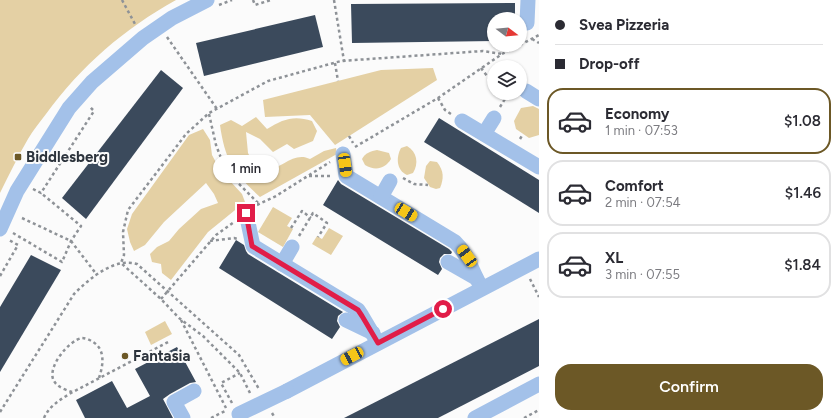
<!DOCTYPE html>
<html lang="en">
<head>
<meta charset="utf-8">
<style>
	:root { --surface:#fff; --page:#f2f2f3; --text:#2b2b33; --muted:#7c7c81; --line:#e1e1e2; --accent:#6c5826 }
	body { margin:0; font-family:Figtree,sans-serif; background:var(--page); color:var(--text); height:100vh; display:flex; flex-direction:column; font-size:15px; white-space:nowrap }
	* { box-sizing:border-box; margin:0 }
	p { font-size:13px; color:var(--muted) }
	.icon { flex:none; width:22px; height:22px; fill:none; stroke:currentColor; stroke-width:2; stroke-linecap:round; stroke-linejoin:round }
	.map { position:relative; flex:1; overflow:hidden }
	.panel { display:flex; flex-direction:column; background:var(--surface); width:300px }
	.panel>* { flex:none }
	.guide { display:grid; align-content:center; height:88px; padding:0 16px; background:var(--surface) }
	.needle { width:26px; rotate:106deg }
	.tools { position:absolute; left:487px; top:12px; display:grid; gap:8px }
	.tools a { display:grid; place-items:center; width:40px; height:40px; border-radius:50%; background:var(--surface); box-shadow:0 1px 3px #0004; font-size:20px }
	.end { position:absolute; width:18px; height:18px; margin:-9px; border:5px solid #e11d48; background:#fff; box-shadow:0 0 0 2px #fff }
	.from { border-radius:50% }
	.bubble { position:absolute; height:28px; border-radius:14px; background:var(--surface); box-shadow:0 1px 3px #0004; font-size:13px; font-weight:600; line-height:28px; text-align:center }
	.car { position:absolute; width:12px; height:24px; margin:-12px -6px; border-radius:5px; box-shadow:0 0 3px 1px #0007; background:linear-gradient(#f5c518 24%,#345 0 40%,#f5c518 0 76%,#345 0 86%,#f5c518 0) }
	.guide b { display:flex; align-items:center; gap:14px; height:38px; font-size:15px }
	.guide b+b { border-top:1px solid var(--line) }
	.guide i { width:10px; height:10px; background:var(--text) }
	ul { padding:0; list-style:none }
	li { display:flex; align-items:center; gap:12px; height:66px; margin:0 8px 6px; padding:0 8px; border:2px solid var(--line); border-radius:16px }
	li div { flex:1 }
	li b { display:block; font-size:15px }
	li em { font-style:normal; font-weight:600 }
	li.selected { border-color:var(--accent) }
	li>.icon { width:36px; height:36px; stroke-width:1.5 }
	.action { display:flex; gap:8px; margin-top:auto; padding:8px 16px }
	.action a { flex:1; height:46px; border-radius:16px; background:var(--accent); color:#fff; font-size:16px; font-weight:600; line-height:46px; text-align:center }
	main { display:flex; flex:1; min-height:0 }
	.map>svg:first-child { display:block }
	.green { fill:#e4d0a4 }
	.building { fill:#3b4a5c }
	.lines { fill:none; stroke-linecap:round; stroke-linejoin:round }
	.path { stroke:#8e9297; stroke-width:2.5; stroke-dasharray:3 3; stroke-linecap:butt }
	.minor { stroke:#a3c1e9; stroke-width:15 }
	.minor-bridge { stroke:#a3c1e9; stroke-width:15 }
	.route { stroke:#e11d48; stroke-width:5 }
	.poi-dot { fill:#6c5826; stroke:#fbfbfb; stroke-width:1.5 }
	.labels { text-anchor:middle; stroke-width:4; stroke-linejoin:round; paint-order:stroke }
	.poi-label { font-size:15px; font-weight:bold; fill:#2c333c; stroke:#fbfbfb; text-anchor:start }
</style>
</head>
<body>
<main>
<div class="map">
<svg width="539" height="418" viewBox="0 0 539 418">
	<rect width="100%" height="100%" fill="#fbfbfb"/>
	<!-- green -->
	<g class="green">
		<path d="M0,0H176C124,29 82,65 46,114C40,122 33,130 28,139C18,156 9,175 0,193Z"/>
		<polygon points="433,68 437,80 335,145 310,115 265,117 263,100 381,70"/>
		<polygon points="533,106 539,109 539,135 529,138 516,129 514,121 521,108"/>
		<path d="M256,117L267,129C283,119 294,115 312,121L317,131L313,141L294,149L287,144L273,152L260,139L246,132L248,153L257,171C260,171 264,172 267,171C281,168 295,151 310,159L324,151L336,148L337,154L260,197C234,173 225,161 220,125L231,120L242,126Z"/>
		<polygon points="203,129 210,140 212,155 220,170 242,194 245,202 208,232 171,280 162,273 161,264 152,262 150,254 157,247 169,241 179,229 201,209 218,203 214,194 206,183 164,222 145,245 134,251 130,242 127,229 132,214 189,135"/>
		<path d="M407,146C417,152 419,163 413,173L407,175C396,170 396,157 401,148Z"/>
		<path d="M377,150L389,153L391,159C385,169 375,171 365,165L362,159C365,153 371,151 377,150Z"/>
		<path d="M430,161L437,162C444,171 444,178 440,188L436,189L430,187L424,178L426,166Z"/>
		<polygon points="273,207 292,218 287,226 293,229 283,247 258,232"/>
		<polygon points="329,228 343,236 331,255 312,244 317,236 322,239"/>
		<polygon points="165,321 172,334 151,345 145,332"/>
	</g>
	<!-- building -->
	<g class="building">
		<polygon points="515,3 515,19 494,19 494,41 352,43 351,4"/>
		<polygon points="315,15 323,47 204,76 196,43"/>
		<polygon points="161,70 183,88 86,219 62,198"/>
		<polygon points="439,118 539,180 539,213 424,142"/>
		<polygon points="338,180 341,184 449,249 452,252 451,254 444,254 440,258 439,262 442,269 438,275 323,205"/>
		<polygon points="236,240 244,245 246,251 248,254 343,312 338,316 337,321 340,327 332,339 219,268"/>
		<polygon points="31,255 61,270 0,372 0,307"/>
		<polygon points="539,319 539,366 438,418 344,418"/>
		<polygon points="177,347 196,382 190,383 170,394 163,399 173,418 85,418 76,400 112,381 127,408 150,396 135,369"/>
	</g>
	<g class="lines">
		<!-- path -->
		<g class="path">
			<polyline points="122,0 135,24"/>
			<polyline points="253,0 255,5 271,0"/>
			<polyline points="334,0 344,61"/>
			<polyline points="219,5 232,0"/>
			<polyline points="167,37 217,109"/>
			<polyline points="532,39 539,43"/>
			<polyline points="520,45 539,35"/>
			<polyline points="335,63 338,81"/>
			<polyline points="481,68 494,85"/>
			<polyline points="438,98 445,110 451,114"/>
			<polyline points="500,107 508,94"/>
			<polyline points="209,114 216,145 226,171 258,203"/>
			<polyline points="349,136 353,143"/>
			<polyline points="520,139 523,134"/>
			<polyline points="355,147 438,98 502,54 519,45"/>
			<polyline points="309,176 332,176"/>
			<polyline points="403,178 414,184 428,185"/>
			<polyline points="33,189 41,193 94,111 89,106"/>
			<polyline points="257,205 276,196 330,162"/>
			<polyline points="22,218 71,241 97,275"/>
			<polyline points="291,228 302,211 311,218"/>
			<polyline points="13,233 62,262 71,241 81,226 41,193"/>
			<polyline points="299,236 313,213 327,223 318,237"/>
			<polyline points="210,241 234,238 238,239"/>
			<polyline points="0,276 18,245 9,240"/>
			<polyline points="530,279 539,297"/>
			<polyline points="161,299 216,235 234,222"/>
			<polyline points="181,320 226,408"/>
			<path d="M72,392C66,390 57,387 54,381C46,368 69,340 82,338C86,338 90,340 93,342C106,350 103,366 99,378"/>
			<polyline points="250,393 240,373 203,336 179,318 161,299 121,263 124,255 123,232 128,210 186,134 209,113 268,81 341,61 483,51 502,54"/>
			<polyline points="232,403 221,383 240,373"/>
			<path d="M0,412L74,294C89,279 114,257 137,264L239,355L259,389"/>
			<polyline points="272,413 275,418"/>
			<path d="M44,418C49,406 60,400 71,393L170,341"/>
			<polyline points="211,418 225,411"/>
			<polyline points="524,418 539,410"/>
		</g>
		<!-- minor -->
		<g class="minor">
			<polyline points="527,23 528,0"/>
			<polyline points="526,91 539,99"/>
			<polyline points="462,121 539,167"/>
			<polyline points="484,134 494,118"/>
			<path d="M343,154L346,176L455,242C469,255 472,273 482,288"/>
			<polyline points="381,197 390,181"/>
			<polyline points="246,213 253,246 358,310 362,316 378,343"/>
			<polyline points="0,229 17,191 69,108 92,82 143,38 172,18 207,0"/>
			<polyline points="448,262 476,278"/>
			<polyline points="282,264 292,247"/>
			<polyline points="346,320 373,333"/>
			<polyline points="287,391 539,259"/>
			<polyline points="183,418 174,402 194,391"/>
			<polyline points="475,418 539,384"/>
		</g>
		<!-- minor-bridge -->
		<polyline class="minor-bridge" points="239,414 287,391"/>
	</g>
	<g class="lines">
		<!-- route -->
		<polyline class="route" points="246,213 252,246 358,310 362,316 378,343 443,309"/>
	</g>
	<!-- markers -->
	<g class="poi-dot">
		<rect x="14" y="153" width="8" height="8" rx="2"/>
		<circle cx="125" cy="356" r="4"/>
	</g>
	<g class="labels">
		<!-- poi labels -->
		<g class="poi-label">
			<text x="26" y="162">Biddlesberg</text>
			<text x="133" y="361">Fantasia</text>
		</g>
	</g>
</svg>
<div class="tools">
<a><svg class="needle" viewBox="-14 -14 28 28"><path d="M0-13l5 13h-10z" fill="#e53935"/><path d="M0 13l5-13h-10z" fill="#7c7c81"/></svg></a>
<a><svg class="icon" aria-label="layers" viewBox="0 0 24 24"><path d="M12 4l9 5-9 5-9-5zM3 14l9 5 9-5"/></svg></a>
</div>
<i class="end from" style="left:443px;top:309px"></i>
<i class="end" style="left:246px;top:213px"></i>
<div class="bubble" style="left:213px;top:155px;width:66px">1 min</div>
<i class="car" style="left:345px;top:165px;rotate:172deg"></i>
<i class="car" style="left:406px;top:212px;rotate:121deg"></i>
<i class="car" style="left:467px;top:256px;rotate:324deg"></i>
<i class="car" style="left:352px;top:356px;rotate:242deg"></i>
</div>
<section class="panel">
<div class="guide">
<b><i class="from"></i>Svea Pizzeria</b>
<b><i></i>Drop-off</b>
</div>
<ul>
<li class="selected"><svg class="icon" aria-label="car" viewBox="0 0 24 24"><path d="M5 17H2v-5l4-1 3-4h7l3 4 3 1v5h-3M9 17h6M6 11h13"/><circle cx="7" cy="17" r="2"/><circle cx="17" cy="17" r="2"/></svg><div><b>Economy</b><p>1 min · 07:53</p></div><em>$1.08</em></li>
<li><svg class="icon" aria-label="car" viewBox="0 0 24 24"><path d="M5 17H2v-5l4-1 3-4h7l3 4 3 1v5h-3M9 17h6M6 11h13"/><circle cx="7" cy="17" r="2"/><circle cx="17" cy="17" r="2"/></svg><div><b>Comfort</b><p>2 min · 07:54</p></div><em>$1.46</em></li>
<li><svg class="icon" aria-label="car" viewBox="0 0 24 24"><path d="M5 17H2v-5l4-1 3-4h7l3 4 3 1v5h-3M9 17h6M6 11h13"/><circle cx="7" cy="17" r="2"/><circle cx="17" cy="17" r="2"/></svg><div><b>XL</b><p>3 min · 07:55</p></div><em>$1.84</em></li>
</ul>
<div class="action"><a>Confirm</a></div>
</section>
</main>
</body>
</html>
